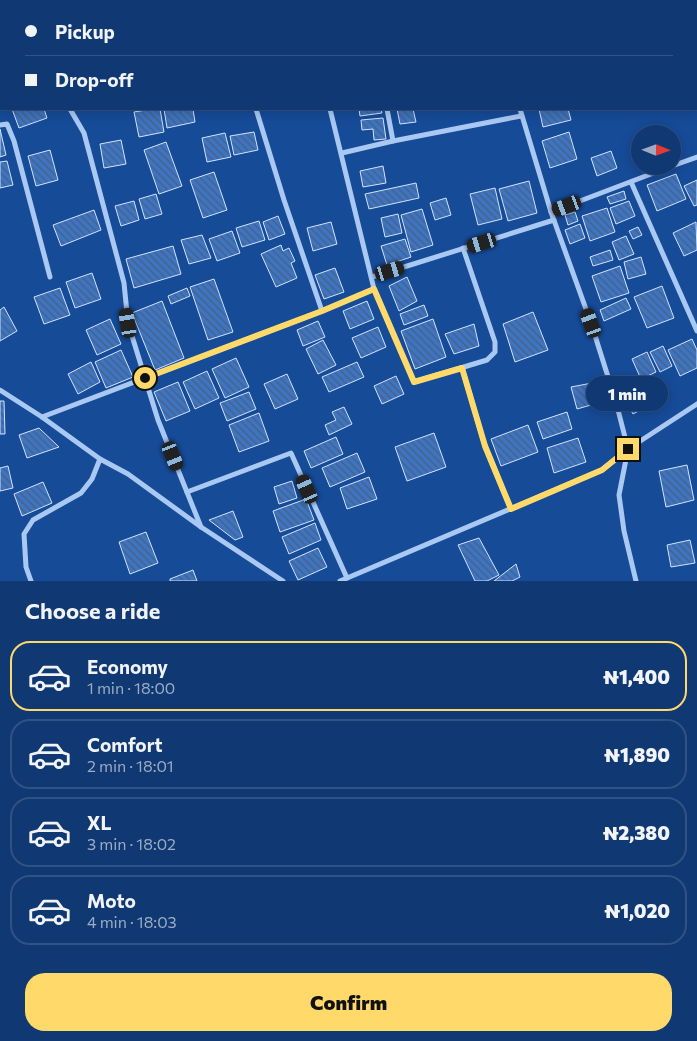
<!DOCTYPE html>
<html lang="en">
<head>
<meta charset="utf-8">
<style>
	:root { --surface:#103872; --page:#193f77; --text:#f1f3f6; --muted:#9cacc4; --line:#305284; --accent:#ffd96a }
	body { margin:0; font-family:Commissioner,sans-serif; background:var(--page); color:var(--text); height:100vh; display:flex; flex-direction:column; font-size:19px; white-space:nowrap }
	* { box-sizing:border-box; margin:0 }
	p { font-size:16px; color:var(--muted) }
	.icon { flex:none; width:28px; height:28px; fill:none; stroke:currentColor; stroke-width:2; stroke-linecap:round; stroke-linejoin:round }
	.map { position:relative; height:581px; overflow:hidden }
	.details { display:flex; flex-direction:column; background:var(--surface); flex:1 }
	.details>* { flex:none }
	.guide { position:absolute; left:0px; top:0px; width:698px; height:110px; box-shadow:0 2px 12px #0003,0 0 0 1px var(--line); display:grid; align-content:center; height:110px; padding:0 25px; background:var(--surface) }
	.needle { width:32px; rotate:91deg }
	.fabs { position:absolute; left:631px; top:125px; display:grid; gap:10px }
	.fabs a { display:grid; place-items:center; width:50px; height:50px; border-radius:50%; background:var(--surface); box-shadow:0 2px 12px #0003,0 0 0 1px var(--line); font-size:25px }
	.end { position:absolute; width:22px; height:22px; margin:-11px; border:6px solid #ffd96a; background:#111; box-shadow:0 0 0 2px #111 }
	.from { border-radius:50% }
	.bubble { position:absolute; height:35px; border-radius:18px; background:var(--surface); box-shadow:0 2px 12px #0003,0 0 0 1px var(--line); font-size:16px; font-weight:800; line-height:35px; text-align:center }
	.car { position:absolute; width:15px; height:30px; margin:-15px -8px; border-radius:6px; box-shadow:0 0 4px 1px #0007; background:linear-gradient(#222 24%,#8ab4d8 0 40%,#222 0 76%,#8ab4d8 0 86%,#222 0) }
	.guide b { display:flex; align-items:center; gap:18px; height:48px; font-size:19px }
	.guide b+b { border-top:1px solid var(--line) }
	.guide i { width:12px; height:12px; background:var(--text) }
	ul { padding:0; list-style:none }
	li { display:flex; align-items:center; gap:15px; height:70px; margin:0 10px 8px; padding:0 15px; border:2px solid var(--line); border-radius:20px }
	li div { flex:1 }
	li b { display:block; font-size:19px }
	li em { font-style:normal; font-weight:800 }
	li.current { border-color:var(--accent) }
	li>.icon { width:45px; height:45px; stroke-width:1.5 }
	h2 { padding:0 25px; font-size:22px; line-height:60px }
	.cta { display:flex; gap:10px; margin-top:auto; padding:10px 25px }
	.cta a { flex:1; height:58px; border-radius:20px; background:var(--accent); color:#111; font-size:20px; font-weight:800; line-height:58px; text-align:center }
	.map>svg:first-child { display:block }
	.building { fill:url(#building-back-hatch); stroke:#d1e3fc }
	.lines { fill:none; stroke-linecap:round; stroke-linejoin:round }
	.minor { stroke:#a9c8f2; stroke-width:5 }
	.route { stroke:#ffd96a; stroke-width:6 }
</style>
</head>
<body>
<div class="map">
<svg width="697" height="581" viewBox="0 0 697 581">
	<defs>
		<pattern id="building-back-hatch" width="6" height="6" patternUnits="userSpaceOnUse" patternTransform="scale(1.25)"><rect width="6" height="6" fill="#3e74c0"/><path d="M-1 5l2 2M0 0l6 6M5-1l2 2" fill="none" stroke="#456086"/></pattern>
	</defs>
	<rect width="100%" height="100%" fill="#164b98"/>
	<!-- building -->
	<g class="building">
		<polygon points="12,109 44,109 47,118 19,128"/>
		<polygon points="153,109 160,109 164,132 139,137 134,112"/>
		<polygon points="164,109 193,109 195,122 167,128"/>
		<polygon points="359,109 381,109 382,113 360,116"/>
		<polygon points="397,109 413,109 416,122 400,124"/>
		<polygon points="539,109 568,109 571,120 543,127"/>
		<polygon points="383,118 386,139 374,140 373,129 362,130 361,120"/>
		<polygon points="0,129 6,155 0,157"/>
		<polygon points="254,132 258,150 234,155 230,136"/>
		<polygon points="569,132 577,159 550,168 542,141"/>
		<polygon points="225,133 231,157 207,162 202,138"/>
		<polygon points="121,140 126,164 104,168 100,144"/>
		<polygon points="166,142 182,186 159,194 144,150"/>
		<polygon points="50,150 58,180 36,186 28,156"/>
		<polygon points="611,151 617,168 597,176 591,158"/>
		<polygon points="7,161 13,185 0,188 0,162"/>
		<polygon points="383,166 386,183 363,187 360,171"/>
		<polygon points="214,172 227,210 203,218 190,180"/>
		<polygon points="676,174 686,199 657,211 647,185"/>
		<polygon points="697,180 697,205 694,206 684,186"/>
		<polygon points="529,181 537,213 508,221 499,189"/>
		<polygon points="416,183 419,198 369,209 365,194"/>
		<polygon points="495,188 502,219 478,225 470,194"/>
		<polygon points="624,191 626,199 610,204 607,197"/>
		<polygon points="156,194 162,214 145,219 139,199"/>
		<polygon points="446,198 451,215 435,220 430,203"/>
		<polygon points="134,201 139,220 121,226 115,206"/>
		<polygon points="629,201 635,216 616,224 610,208"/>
		<polygon points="607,208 615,232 590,241 582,216"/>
		<polygon points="422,209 433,245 411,252 401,215"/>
		<polygon points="94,210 101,230 61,246 53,225"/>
		<polygon points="575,212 578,221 568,225 565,215"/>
		<polygon points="398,214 402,233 385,237 381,218"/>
		<polygon points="278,216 285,234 269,240 263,222"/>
		<polygon points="259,221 265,240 242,247 236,228"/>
		<polygon points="331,222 337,244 313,251 307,228"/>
		<polygon points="696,222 697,250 684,256 673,233"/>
		<polygon points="580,224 585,238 570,244 565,230"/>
		<polygon points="638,227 642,235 633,239 629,231"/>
		<polygon points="232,231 240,253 217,261 209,239"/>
		<polygon points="202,235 211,258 189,264 181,240"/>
		<polygon points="626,236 634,254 619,260 612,242"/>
		<polygon points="405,239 411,257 387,265 381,246"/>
		<polygon points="281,245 283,251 289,248 295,261 291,263 297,278 276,287 261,254"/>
		<polygon points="173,246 181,274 134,288 126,259"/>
		<polygon points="610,250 613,260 593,266 590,257"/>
		<polygon points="641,257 646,274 628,279 624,262"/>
		<polygon points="620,266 629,293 601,302 592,276"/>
		<polygon points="335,268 344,292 324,299 315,275"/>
		<polygon points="92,273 101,299 75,308 66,282"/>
		<polygon points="407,277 417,301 399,311 389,286"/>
		<polygon points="214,279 233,332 208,340 190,287"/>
		<polygon points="662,286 674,318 647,328 634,297"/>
		<polygon points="60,288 70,315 44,324 34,297"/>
		<polygon points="187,288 190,296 171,304 168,296"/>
		<polygon points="626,298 631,309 604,321 600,310"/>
		<polygon points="162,301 184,358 155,370 132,313"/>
		<polygon points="367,301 374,319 350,329 343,311"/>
		<polygon points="424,305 428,316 404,325 400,314"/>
		<polygon points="4,307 17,331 0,341 0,310"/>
		<polygon points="533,312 548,350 515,362 503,324"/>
		<polygon points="110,319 121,344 97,355 86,330"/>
		<polygon points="433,319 446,357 415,369 401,331"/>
		<polygon points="318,321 325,337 303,346 297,330"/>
		<polygon points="474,324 479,346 454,354 445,334"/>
		<polygon points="378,327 386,347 361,358 352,338"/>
		<polygon points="692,339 697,350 697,368 680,376 668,350"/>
		<polygon points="323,340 336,365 318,374 306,349"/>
		<polygon points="663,346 672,366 660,372 650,352"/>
		<polygon points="121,350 133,377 106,388 95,362"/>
		<polygon points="647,352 656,372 641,379 632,359"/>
		<polygon points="236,358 249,387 225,398 212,369"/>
		<polygon points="91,362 100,382 78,394 68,374"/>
		<polygon points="357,362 364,377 329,392 322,377"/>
		<polygon points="207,371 219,398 195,409 183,382"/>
		<polygon points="287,374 298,399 275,409 264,384"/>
		<polygon points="396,376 404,394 382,404 374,386"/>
		<polygon points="178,382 190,411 166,421 154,392"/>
		<polygon points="592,383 598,403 577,409 571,387"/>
		<polygon points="636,384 648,406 633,414 621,393"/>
		<polygon points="249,392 256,409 227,421 220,403"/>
		<polygon points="0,401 4,401 5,434 0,434"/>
		<polygon points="344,407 352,424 329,435 325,425 336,420 332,412"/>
		<polygon points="567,412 572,429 543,439 537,422"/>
		<polygon points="259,413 269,441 239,452 229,425"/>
		<polygon points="528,425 538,452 501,466 491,439"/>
		<polygon points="39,428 59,447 27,458 19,435"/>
		<polygon points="434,433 446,467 407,481 395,447"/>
		<polygon points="336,437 343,454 311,468 304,451"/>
		<polygon points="578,438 586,462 554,473 547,448"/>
		<polygon points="357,453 365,472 330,487 322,468"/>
		<polygon points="687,465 694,500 666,507 659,471"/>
		<polygon points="8,466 13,488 0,491 0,468"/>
		<polygon points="369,477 377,499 347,509 340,488"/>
		<polygon points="292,481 297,498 279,504 274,487"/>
		<polygon points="43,482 52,503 22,516 14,494"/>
		<polygon points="306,499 314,520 280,532 273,511"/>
		<polygon points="233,511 243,537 235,540 209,520"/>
		<polygon points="315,523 321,540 289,554 282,537"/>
		<polygon points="146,532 158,563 130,574 119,542"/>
		<polygon points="479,538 499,575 487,581 475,581 458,545"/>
		<polygon points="690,540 695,563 671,567 667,545"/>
		<polygon points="318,548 327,567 298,580 289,561"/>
		<polygon points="516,564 520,577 512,581 494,581"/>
		<polygon points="193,570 197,581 170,581 170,579"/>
	</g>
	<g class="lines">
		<!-- minor -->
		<g class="minor">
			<polyline points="47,0 47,1"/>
			<polyline points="297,0 297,1"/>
			<polyline points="370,0 370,1"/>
			<polyline points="499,0 500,1"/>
			<polyline points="651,0 651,1"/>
			<polyline points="696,19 697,19"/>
			<polyline points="696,93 697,95"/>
			<polyline points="70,109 84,133 124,283 128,323 158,420 201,527"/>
			<polyline points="256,109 284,200 322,311"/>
			<polyline points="330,109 374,289 414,382 487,360 495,352 495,342 463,248"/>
			<polyline points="520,109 551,212 591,323 616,402 628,449 619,495 624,531 636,581"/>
			<polyline points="0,125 7,124 14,141 50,277"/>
			<polyline points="393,141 521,116"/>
			<polyline points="342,153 393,141 387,109"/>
			<polyline points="672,166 697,157"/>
			<polyline points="631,182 697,331"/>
			<polyline points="551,212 672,166"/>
			<polyline points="372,277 554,220"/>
			<polyline points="462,368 485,446 511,509"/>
			<polyline points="0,390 42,417 100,459 128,474 201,527 283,581"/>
			<polyline points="42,417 322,311 374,289"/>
			<polyline points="187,492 291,453 347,578"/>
			<polyline points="31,581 26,567 24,534 33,520 81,493 92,479 100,459"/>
			<polyline points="340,581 602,470 628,449 697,404"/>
		</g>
	</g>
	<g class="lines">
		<!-- route -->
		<polyline class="route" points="145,378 322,311 374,289 414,382 462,368 485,446 511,509 602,470 628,449"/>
	</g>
</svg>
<div class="fabs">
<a><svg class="needle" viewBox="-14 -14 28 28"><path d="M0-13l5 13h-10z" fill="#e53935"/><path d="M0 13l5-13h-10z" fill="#9cacc4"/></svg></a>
</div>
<i class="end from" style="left:145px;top:378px"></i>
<i class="end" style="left:628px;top:449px"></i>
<div class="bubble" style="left:586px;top:376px;width:82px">1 min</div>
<i class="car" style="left:567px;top:206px;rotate:249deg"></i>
<i class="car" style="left:482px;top:243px;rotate:253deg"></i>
<i class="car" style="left:390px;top:271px;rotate:73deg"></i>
<i class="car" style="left:128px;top:323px;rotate:351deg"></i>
<i class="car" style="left:591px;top:323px;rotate:340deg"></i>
<i class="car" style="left:173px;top:456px;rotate:158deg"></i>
<i class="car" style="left:307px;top:489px;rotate:336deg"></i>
<div class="guide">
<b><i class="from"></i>Pickup</b>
<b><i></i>Drop-off</b>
</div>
</div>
<section class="details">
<h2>Choose a ride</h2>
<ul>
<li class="current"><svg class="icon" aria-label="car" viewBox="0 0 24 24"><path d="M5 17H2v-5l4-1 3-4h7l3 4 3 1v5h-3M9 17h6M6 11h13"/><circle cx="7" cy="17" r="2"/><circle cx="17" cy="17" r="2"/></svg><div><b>Economy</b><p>1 min · 18:00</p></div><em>₦1,400</em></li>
<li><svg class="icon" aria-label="car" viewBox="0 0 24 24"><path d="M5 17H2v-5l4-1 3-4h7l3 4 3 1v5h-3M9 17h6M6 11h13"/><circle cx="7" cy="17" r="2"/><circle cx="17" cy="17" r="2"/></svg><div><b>Comfort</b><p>2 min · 18:01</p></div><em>₦1,890</em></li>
<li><svg class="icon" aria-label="car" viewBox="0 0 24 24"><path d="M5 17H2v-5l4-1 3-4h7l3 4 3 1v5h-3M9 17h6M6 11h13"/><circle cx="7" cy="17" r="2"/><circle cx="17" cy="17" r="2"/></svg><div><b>XL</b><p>3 min · 18:02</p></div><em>₦2,380</em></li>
<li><svg class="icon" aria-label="car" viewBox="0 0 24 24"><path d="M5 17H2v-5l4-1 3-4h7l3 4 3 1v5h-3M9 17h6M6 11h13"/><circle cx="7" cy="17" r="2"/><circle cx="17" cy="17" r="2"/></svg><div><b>Moto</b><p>4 min · 18:03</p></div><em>₦1,020</em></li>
</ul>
<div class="cta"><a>Confirm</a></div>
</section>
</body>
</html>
